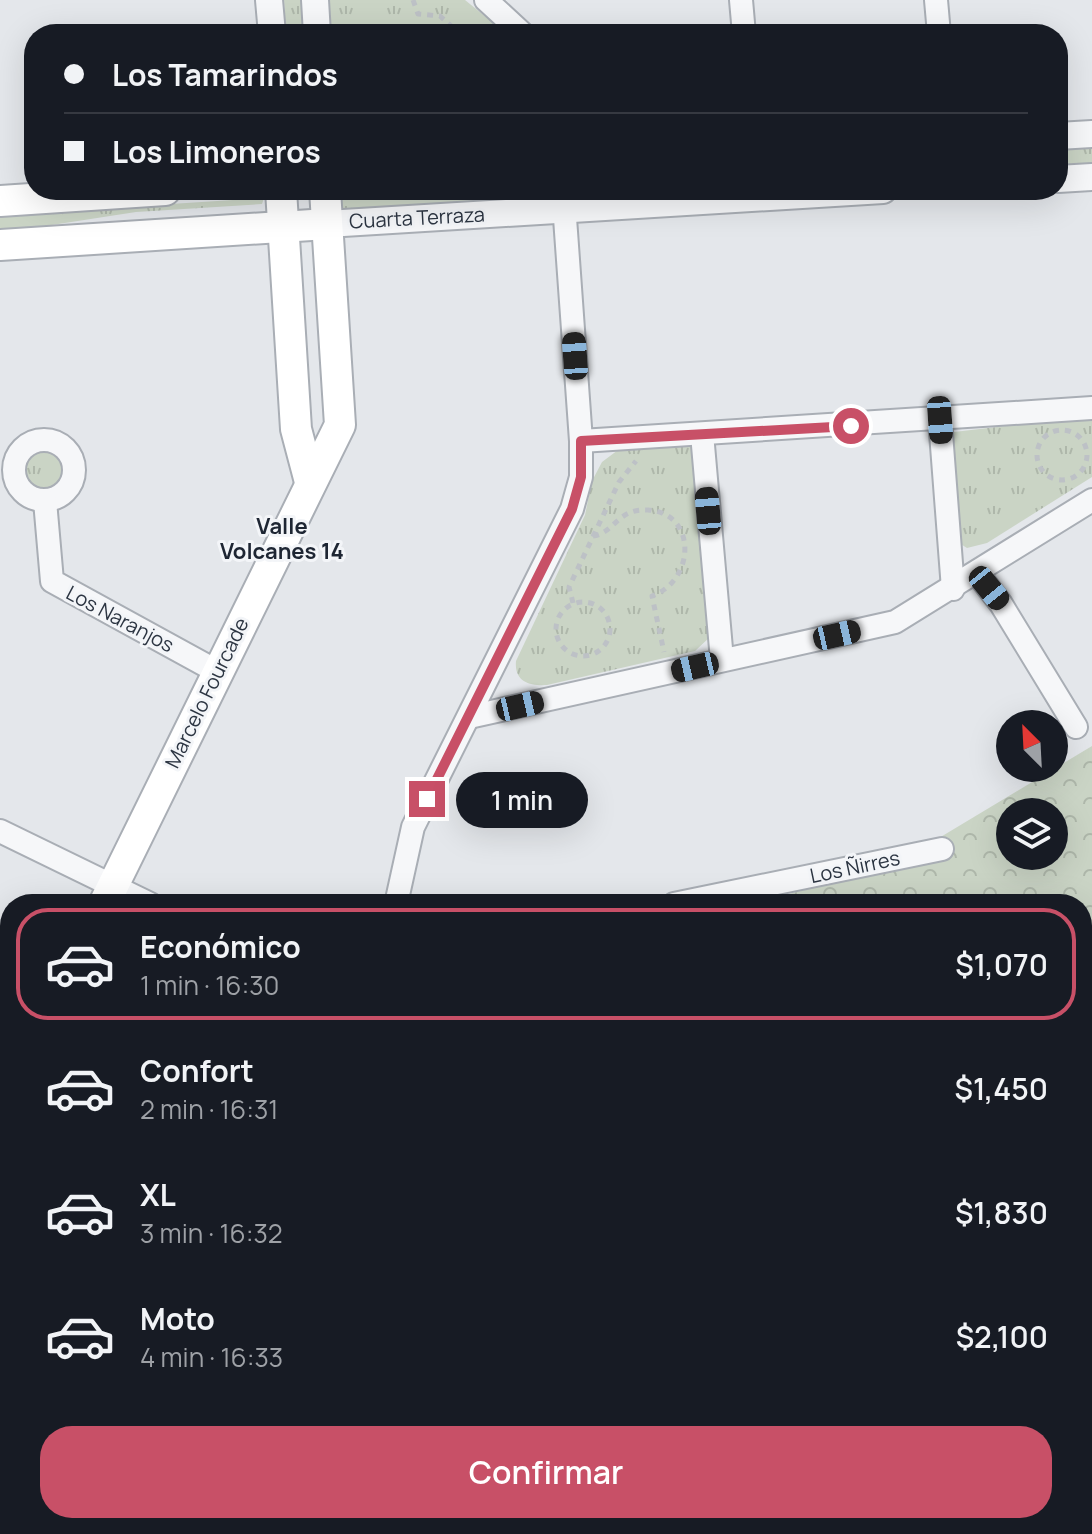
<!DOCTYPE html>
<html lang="es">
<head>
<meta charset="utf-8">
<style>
	:root { --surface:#171b24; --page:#242831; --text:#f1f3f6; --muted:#9ea1a6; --line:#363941; --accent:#c85067 }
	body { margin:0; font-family:Manrope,sans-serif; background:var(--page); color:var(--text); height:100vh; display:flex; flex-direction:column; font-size:30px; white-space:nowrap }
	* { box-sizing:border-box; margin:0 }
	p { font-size:26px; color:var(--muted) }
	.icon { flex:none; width:44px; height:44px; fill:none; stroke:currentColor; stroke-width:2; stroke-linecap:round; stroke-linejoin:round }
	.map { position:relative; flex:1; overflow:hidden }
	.sheet { position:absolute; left:0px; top:894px; width:1092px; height:640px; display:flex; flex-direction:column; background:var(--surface); border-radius:32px 32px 0 0; box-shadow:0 8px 32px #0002 }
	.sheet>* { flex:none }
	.top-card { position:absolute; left:24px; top:24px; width:1044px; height:176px; border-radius:32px; box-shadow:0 8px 32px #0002; display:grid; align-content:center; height:176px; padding:0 40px; background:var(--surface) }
	.needle { width:52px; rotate:336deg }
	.buttons { position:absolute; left:996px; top:710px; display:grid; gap:16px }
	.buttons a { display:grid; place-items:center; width:72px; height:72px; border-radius:50%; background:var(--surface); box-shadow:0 8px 32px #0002; font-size:40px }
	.end { position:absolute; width:36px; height:36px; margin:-18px; border:10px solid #c85067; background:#fff; box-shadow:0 0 0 4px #fff }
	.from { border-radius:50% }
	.bubble { position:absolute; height:56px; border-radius:28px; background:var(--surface); box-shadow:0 8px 32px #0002; font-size:26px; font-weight:600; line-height:56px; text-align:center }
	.car { position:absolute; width:24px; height:48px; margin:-24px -12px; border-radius:10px; box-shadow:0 0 6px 2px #0007; background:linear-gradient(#222 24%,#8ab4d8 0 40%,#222 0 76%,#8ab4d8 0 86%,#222 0) }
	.top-card b { display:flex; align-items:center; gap:28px; height:76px; font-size:30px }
	.top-card b+b { border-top:2px solid var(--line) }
	.top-card i { width:20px; height:20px; background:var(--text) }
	ul { padding:14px 0 0; list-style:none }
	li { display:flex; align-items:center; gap:24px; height:112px; margin:0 16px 12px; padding:0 24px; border:4px solid transparent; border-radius:32px }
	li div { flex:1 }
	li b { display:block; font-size:30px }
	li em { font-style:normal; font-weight:600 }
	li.current { border-color:var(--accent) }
	li>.icon { width:72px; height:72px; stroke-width:1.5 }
	.primary-button { display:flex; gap:16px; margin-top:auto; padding:16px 40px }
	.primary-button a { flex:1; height:92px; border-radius:32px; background:var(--accent); color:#fff; font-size:32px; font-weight:600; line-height:92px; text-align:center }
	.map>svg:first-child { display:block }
	.grass { fill:url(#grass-tufts) }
	.forest { fill:url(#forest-crowns); fill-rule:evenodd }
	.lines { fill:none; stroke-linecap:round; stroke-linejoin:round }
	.minor-casing { stroke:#a9aeb5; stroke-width:26 }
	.tertiary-casing { stroke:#a9aeb5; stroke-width:30 }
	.secondary-casing { stroke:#a9aeb5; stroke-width:34 }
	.path { stroke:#bdc1c6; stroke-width:5; stroke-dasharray:6 6; stroke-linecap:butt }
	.minor { stroke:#f6f7f9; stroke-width:22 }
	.tertiary { stroke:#f6f7f9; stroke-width:26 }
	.secondary { stroke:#fff; stroke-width:30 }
	.route { stroke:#c85067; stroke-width:10 }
	.labels { text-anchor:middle; stroke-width:6; stroke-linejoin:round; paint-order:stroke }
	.street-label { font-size:20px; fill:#2c3542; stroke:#f3f5f8 }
	.neighbourhood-label { font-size:22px; font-weight:bold; fill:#1e2633; stroke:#f3f5f8 }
</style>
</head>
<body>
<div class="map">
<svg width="1092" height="1534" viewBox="0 0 1092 1534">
	<defs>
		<pattern id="grass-tufts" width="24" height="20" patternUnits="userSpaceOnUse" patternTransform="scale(2)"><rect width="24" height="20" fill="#cad4c5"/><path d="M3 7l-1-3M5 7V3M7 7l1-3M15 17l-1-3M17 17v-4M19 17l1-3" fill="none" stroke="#aeb7aa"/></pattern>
		<pattern id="forest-crowns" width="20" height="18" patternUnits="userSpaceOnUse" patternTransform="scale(2)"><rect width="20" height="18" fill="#cad4c5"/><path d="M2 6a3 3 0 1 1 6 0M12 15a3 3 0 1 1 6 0" fill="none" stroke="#aeb7aa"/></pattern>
	</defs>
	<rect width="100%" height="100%" fill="#e4e7eb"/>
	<!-- grass -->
	<g class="grass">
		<polygon points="284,0 303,0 305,34 286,34"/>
		<polygon points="325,0 465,0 507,34 327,34"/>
		<polygon points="1092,147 1092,163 1058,165 1058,149"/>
		<polygon points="402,190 547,190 546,195 536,199 344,210 341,207 343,193"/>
		<polygon points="264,198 262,204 136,212 0,233 0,215"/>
		<polygon points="1092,416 1092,477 987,543 967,548 959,543 946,440 954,432"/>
		<path d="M695,443L711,636L695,651L547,685C530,686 514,682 516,661L585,515L592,481L602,462L622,447Z"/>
		<circle cx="44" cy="470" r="20"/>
		<polygon points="0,1390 10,1406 10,1473 2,1475"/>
	</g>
	<!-- forest -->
	<path class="forest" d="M1092,746V1534H171L163,1524H1082V904H750L889,868ZM1010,812H1054V856H1010Z"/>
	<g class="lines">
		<!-- minor casing -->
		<g class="minor-casing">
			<g id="minor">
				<polyline points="486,0 523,34"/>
				<polyline points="741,0 744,34"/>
				<polyline points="936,0 939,34"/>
				<polyline points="940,420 953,589"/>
				<polyline points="702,434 722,660"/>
				<circle cx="44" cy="470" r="30"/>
				<polyline points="581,441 1092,408"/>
				<polyline points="45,501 52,581 218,672"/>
				<polyline points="977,573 1001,604 1076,727"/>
				<polyline points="469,717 895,622 1092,500"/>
				<polyline points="0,831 150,904"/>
				<polyline points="396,904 413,827 572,509 581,477 581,441 563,190"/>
				<polyline points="674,904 942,849"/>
			</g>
		</g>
		<!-- tertiary casing -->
		<g class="tertiary-casing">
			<g id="tertiary">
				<polyline points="269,0 272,34"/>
				<polyline points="315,0 317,34"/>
				<polyline points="1058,136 1092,134"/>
				<polyline points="1058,179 1092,177"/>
				<polyline points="327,224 883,190"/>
			</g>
		</g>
		<!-- secondary casing -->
		<g class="secondary-casing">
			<g id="secondary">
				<polyline points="281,190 296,429 310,482"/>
				<polyline points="0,201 165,190"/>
				<polyline points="0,245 327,224"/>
				<polyline points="104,904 340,425 325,190"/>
				<polyline points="0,1162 10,1122"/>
				<polyline points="0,1197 10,1338"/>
				<polyline points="118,1524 125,1534"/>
			</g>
		</g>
		<!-- path -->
		<g class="path">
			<polyline points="413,0 418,14 440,16 460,34"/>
			<circle cx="1062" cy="455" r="25"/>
			<path d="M593,536C615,533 617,508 648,510C697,513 696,580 652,596L664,652"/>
			<circle cx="583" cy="629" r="27"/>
			<polyline points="573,603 569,587 619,482 636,461"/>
			<polyline points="1082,943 1092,937"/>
		</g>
		<!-- minor -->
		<use href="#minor" class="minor"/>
		<!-- tertiary -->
		<use href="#tertiary" class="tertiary"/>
		<!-- secondary -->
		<use href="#secondary" class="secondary"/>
	</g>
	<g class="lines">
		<!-- route -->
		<polyline class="route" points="427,799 572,509 581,477 581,441 851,426"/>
	</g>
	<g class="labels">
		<!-- street labels -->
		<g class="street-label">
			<text transform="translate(417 218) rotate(-3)" y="7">Cuarta Terraza</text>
			<text transform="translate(120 619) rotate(28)" y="7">Los Naranjos</text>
			<text transform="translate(207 693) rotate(-64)" y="7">Marcelo Fourcade</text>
			<text transform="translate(855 867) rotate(-12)" y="7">Los Ñirres</text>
		</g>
		<!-- neighbourhood labels -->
		<g class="neighbourhood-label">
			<text x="282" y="534">Valle<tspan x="282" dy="25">Volcanes 14</tspan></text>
		</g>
	</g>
</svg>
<div class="buttons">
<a><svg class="needle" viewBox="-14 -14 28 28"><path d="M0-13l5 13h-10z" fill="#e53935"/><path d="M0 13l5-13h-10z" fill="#9ea1a6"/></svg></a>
<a><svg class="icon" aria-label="layers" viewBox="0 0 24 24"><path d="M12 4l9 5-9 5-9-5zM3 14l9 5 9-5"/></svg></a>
</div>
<i class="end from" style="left:851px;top:426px"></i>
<i class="end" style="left:427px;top:799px"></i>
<div class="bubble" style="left:456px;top:772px;width:132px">1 min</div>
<i class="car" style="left:575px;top:356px;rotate:356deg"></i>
<i class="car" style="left:940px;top:420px;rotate:176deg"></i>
<i class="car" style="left:708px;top:511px;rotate:355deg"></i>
<i class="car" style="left:989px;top:588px;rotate:141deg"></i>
<i class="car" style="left:837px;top:635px;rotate:77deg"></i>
<i class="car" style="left:695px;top:667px;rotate:257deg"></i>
<i class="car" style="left:520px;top:706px;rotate:77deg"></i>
<div class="top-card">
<b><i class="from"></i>Los Tamarindos</b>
<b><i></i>Los Limoneros</b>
</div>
<section class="sheet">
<ul>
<li class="current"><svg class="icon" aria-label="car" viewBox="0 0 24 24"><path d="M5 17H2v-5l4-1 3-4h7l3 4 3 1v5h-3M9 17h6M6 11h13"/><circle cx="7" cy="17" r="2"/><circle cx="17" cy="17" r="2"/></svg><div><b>Económico</b><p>1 min · 16:30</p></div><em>$1,070</em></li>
<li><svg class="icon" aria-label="car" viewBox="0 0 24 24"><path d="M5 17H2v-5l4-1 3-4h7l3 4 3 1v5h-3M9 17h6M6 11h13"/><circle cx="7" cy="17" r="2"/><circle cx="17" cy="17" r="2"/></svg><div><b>Confort</b><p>2 min · 16:31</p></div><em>$1,450</em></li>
<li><svg class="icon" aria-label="car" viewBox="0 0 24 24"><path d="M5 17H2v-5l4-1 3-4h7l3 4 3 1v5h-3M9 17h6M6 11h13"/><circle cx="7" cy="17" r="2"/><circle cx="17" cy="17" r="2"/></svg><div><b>XL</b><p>3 min · 16:32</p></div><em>$1,830</em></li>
<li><svg class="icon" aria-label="car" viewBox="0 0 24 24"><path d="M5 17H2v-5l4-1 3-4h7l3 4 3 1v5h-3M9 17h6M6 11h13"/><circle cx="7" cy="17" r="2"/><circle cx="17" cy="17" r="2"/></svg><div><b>Moto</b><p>4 min · 16:33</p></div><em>$2,100</em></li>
</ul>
<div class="primary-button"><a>Confirmar</a></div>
</section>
</div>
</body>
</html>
